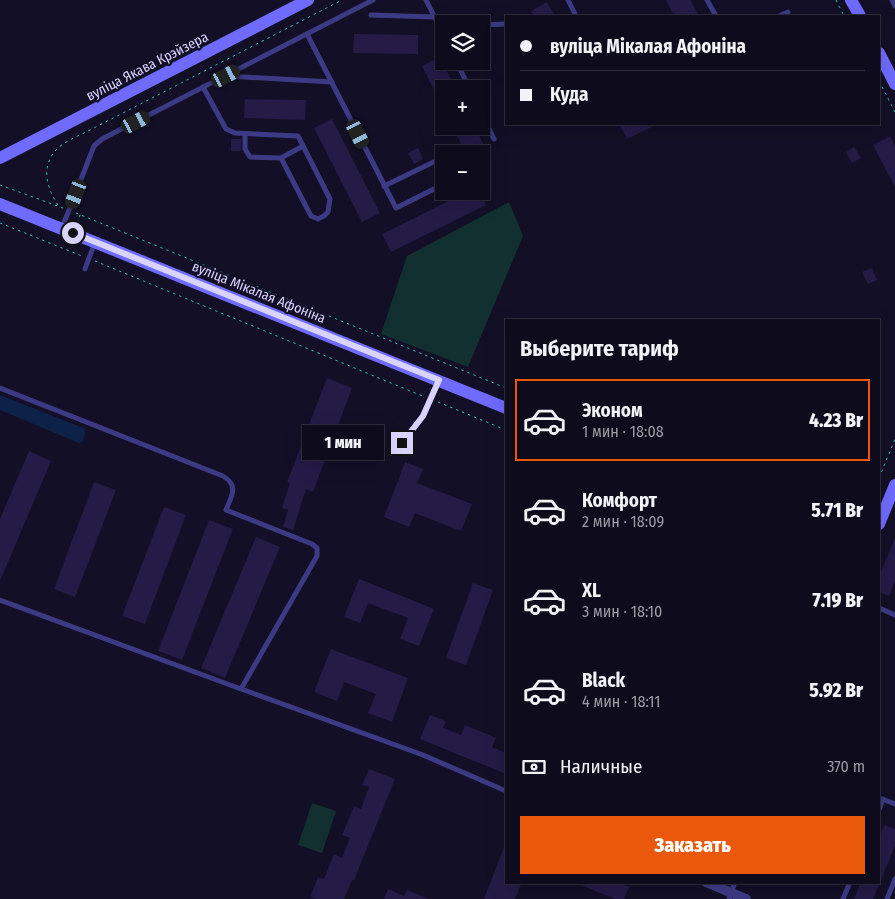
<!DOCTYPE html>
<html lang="ru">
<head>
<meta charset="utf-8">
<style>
	:root { --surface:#0e0b1c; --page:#171425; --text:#f1f3f6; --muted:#9b9ba3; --line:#2e2b3b; --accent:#ea580c }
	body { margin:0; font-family:"Fira Sans Condensed",sans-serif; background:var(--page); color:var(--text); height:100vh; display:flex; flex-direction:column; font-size:19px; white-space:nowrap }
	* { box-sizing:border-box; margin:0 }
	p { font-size:16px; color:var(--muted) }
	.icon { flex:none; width:28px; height:28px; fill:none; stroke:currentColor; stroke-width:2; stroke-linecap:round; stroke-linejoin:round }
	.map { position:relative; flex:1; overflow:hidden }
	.drawer { position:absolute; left:505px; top:319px; width:375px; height:565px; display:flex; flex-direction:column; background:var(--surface); border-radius:0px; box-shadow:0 5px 20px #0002,0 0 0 1px var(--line) }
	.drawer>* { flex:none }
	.hud { position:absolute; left:505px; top:15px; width:375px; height:110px; border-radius:0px; box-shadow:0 5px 20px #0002,0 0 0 1px var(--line); display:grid; align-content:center; height:110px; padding:0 15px; background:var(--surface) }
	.controls { position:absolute; left:435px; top:15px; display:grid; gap:10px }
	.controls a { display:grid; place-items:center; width:55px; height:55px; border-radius:0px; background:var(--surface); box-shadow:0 5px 20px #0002,0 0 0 1px var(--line); font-size:25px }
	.end { position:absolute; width:22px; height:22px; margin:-11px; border:6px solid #d9d4ff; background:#111; box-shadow:0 0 0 2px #111 }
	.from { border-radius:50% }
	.bubble { position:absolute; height:35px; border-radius:0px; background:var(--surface); box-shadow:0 5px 20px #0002,0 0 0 1px var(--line); font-size:16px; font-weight:800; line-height:35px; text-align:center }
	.car { position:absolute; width:15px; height:30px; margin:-15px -8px; border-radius:6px; box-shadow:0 0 4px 1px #0007; background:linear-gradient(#222 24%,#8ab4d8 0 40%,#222 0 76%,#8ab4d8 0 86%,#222 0) }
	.hud b { display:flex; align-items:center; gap:18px; height:48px; font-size:19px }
	.hud b+b { border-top:1px solid var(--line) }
	.hud i { width:12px; height:12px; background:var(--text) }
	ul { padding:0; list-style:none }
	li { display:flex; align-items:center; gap:15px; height:82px; margin:0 10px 8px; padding:0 5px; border:2px solid transparent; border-radius:0px }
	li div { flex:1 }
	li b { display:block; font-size:19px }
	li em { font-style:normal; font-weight:800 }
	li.selected { border-color:var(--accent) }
	li>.icon { width:45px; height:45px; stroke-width:1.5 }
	h2 { padding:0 15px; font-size:22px; line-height:60px }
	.pay { display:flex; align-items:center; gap:12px; height:55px; padding:0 15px; font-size:19px }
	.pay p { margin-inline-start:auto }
	.action { display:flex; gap:10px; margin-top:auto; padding:10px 15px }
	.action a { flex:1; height:58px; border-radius:0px; background:var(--accent); color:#fff; font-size:20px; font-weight:800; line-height:58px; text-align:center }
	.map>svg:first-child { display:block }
	.green { fill:#12302f }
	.water { fill:#0c2248 }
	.building { fill:#241b47 }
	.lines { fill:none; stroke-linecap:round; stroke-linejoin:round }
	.path { stroke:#2fb8b0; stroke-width:1; stroke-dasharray:2.5 4; stroke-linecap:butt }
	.lane { stroke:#3d3a85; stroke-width:5 }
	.street { stroke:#3d3a85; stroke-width:10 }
	.secondary { stroke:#6f6bff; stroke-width:12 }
	.route { stroke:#d9d4ff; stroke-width:6 }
	.labels { text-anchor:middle; stroke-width:4.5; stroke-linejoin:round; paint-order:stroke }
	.street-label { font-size:14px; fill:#d9d4ff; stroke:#130f26 }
</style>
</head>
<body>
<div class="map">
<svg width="895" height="899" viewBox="0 0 895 899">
	<rect width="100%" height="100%" fill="#130f26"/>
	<!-- green -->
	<g class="green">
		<polygon points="509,202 523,236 468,367 381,334 407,256"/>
		<polygon points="312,803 336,811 322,853 298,845"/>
	</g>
	<!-- water -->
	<polygon class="water" points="0,395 86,429 83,441 79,443 0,410"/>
	<!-- building -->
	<g class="building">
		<polygon points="666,0 690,0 699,16 674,16"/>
		<polygon points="547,2 555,16 534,16 531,11"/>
		<polygon points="354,34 418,35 418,54 353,53"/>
		<polygon points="440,57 456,89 444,89 444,110 422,66"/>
		<polygon points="245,99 306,100 305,120 244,118"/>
		<polygon points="332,119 380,213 362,222 314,128"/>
		<polygon points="619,124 658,124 627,139"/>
		<polygon points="452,126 474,126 486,149 476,154 466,154"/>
		<polygon points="890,136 895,146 895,187 873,145"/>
		<rect x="231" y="139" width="10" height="12"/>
		<polygon points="854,147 861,158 852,163 846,152"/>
		<polygon points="418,148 423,159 414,164 408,153"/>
		<polygon points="469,191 480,191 486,205 391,252 382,234"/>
		<polygon points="872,268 877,280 868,284 862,272"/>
		<polygon points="327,378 352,388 313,492 306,489 293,530 283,527 288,510 282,508 290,483 287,482"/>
		<polygon points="29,451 51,461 0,581 0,519"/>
		<polygon points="405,462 423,469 417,483 472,504 461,531 415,513 409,527 384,517"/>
		<polygon points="94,482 116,490 75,597 54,589"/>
		<polygon points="164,507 186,515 145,624 122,616"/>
		<polygon points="209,520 233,529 182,660 158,651"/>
		<polygon points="256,537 280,547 225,678 201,668"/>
		<polygon points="895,538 895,581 889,596 879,592 879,576"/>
		<polygon points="359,579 434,609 419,646 400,639 408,618 368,603 360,623 344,617"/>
		<polygon points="473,583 493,590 466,665 446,658"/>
		<polygon points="331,649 408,678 392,722 368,713 376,694 344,682 337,701 314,692"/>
		<polygon points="430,715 446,721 443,728 461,735 465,725 496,738 492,747 506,753 506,774 420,739"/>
		<polygon points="369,769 395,779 354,880 352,880 344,899 315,899 310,897 318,877 324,879 334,854 342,858 350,838 342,835 354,806 361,809 369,787 362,785"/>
		<polygon points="884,825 895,829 895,846 873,899 854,899 861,882 879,882 879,839"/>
		<polygon points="506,842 506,882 522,882 515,899 484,899"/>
		<polygon points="574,882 616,882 629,887 624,899 615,899"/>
		<polygon points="388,889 404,896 407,890 429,899 384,899"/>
	</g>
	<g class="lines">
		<!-- path -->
		<g class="path">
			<polyline points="836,0 844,16"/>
			<polyline points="879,81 895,112"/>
			<polyline points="0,185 63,208"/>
			<path d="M58,205C46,187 40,164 59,147C68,140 80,135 90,130L342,0"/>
			<polyline points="76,213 506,388"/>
			<polyline points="0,223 82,256"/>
			<polyline points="77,223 80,215"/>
			<polyline points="95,261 425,397"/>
			<polyline points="438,402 506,430"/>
			<polyline points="879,478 895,439"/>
		</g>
		<!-- lane -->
		<g class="lane">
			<polyline points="426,0 439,26 444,26"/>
			<polyline points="568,0 576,16"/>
			<polyline points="707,0 716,16"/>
			<polyline points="892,0 895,6"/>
			<polyline points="371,15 435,17"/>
			<polyline points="779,16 788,12"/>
			<polyline points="481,25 506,24"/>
			<polyline points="439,26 444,35"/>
			<polyline points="307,34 396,208 444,184"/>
			<polyline points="456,61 470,89"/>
			<polyline points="227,76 332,82"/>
			<polyline points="203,87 226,129 235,133 298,136 330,199 328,212 324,216 318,219 311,216 281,158"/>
			<polyline points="481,113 494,139"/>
			<polyline points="245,134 245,149 250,157 281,158 303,146"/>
			<polyline points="450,154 451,154"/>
			<polyline points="384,186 444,157"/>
			<polyline points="62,228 94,146 102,139 373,0"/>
			<polyline points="85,269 95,242"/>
			<path d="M0,388L223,476C239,486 232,495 226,510L312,544L317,548V556L241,689L423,755L506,791"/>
			<polyline points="402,443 423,416 438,382"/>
			<polyline points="0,600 241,689"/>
			<polyline points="879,608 895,615"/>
			<polyline points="879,798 895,804"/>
			<polyline points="879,810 883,799"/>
			<polyline points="729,899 735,882"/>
			<polyline points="843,899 850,882"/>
			<polyline points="887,899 895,879"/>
		</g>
		<!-- street -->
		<polyline class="street" points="706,882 746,899"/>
		<!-- secondary -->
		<g class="secondary">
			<polyline points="851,0 860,16"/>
			<polyline points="879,53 895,84"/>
			<polyline points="0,158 308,0"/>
			<polyline points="0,204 506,408"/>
			<polyline points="879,524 895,485"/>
		</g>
	</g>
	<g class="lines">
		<!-- route -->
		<polyline class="route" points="73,233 439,380 423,416 402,443"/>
	</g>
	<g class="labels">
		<!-- street labels -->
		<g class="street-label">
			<text transform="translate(147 66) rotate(-27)" y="5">вуліца Якава Крэйзера</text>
			<text transform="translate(259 292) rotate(22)" y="5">вуліца Мікалая Афоніна</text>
		</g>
	</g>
</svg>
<div class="controls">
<a><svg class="icon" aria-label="layers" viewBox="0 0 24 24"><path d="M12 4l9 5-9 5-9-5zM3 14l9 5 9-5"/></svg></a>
<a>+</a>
<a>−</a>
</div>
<i class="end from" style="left:73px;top:233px"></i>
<i class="end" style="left:402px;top:443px"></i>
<div class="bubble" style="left:302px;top:425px;width:82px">1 мин</div>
<i class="car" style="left:226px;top:76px;rotate:63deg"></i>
<i class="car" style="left:136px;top:122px;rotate:63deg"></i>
<i class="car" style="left:358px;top:134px;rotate:153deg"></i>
<i class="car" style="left:76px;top:194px;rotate:201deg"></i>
<div class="hud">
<b><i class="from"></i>вуліца Мікалая Афоніна</b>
<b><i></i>Куда</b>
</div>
<section class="drawer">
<h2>Выберите тариф</h2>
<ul>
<li class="selected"><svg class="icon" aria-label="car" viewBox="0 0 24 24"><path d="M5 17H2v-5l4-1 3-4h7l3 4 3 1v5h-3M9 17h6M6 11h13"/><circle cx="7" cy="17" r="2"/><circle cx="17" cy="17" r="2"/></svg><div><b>Эконом</b><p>1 мин · 18:08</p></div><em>4.23 Br</em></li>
<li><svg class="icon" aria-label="car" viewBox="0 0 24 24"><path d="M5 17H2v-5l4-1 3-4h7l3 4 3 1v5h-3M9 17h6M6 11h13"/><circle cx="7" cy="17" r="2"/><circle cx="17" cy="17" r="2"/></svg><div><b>Комфорт</b><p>2 мин · 18:09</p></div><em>5.71 Br</em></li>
<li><svg class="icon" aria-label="car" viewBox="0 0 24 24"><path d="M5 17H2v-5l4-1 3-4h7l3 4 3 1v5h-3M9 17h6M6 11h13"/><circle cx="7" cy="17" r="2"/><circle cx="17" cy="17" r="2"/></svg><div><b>XL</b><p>3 мин · 18:10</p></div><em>7.19 Br</em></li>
<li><svg class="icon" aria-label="car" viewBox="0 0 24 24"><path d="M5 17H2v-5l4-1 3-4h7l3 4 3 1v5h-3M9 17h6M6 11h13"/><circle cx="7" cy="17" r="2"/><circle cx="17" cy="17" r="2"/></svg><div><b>Black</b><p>4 мин · 18:11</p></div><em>5.92 Br</em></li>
</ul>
<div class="pay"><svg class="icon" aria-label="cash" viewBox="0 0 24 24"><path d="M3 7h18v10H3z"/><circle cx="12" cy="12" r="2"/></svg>Наличные<p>370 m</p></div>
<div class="action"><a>Заказать</a></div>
</section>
</div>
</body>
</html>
